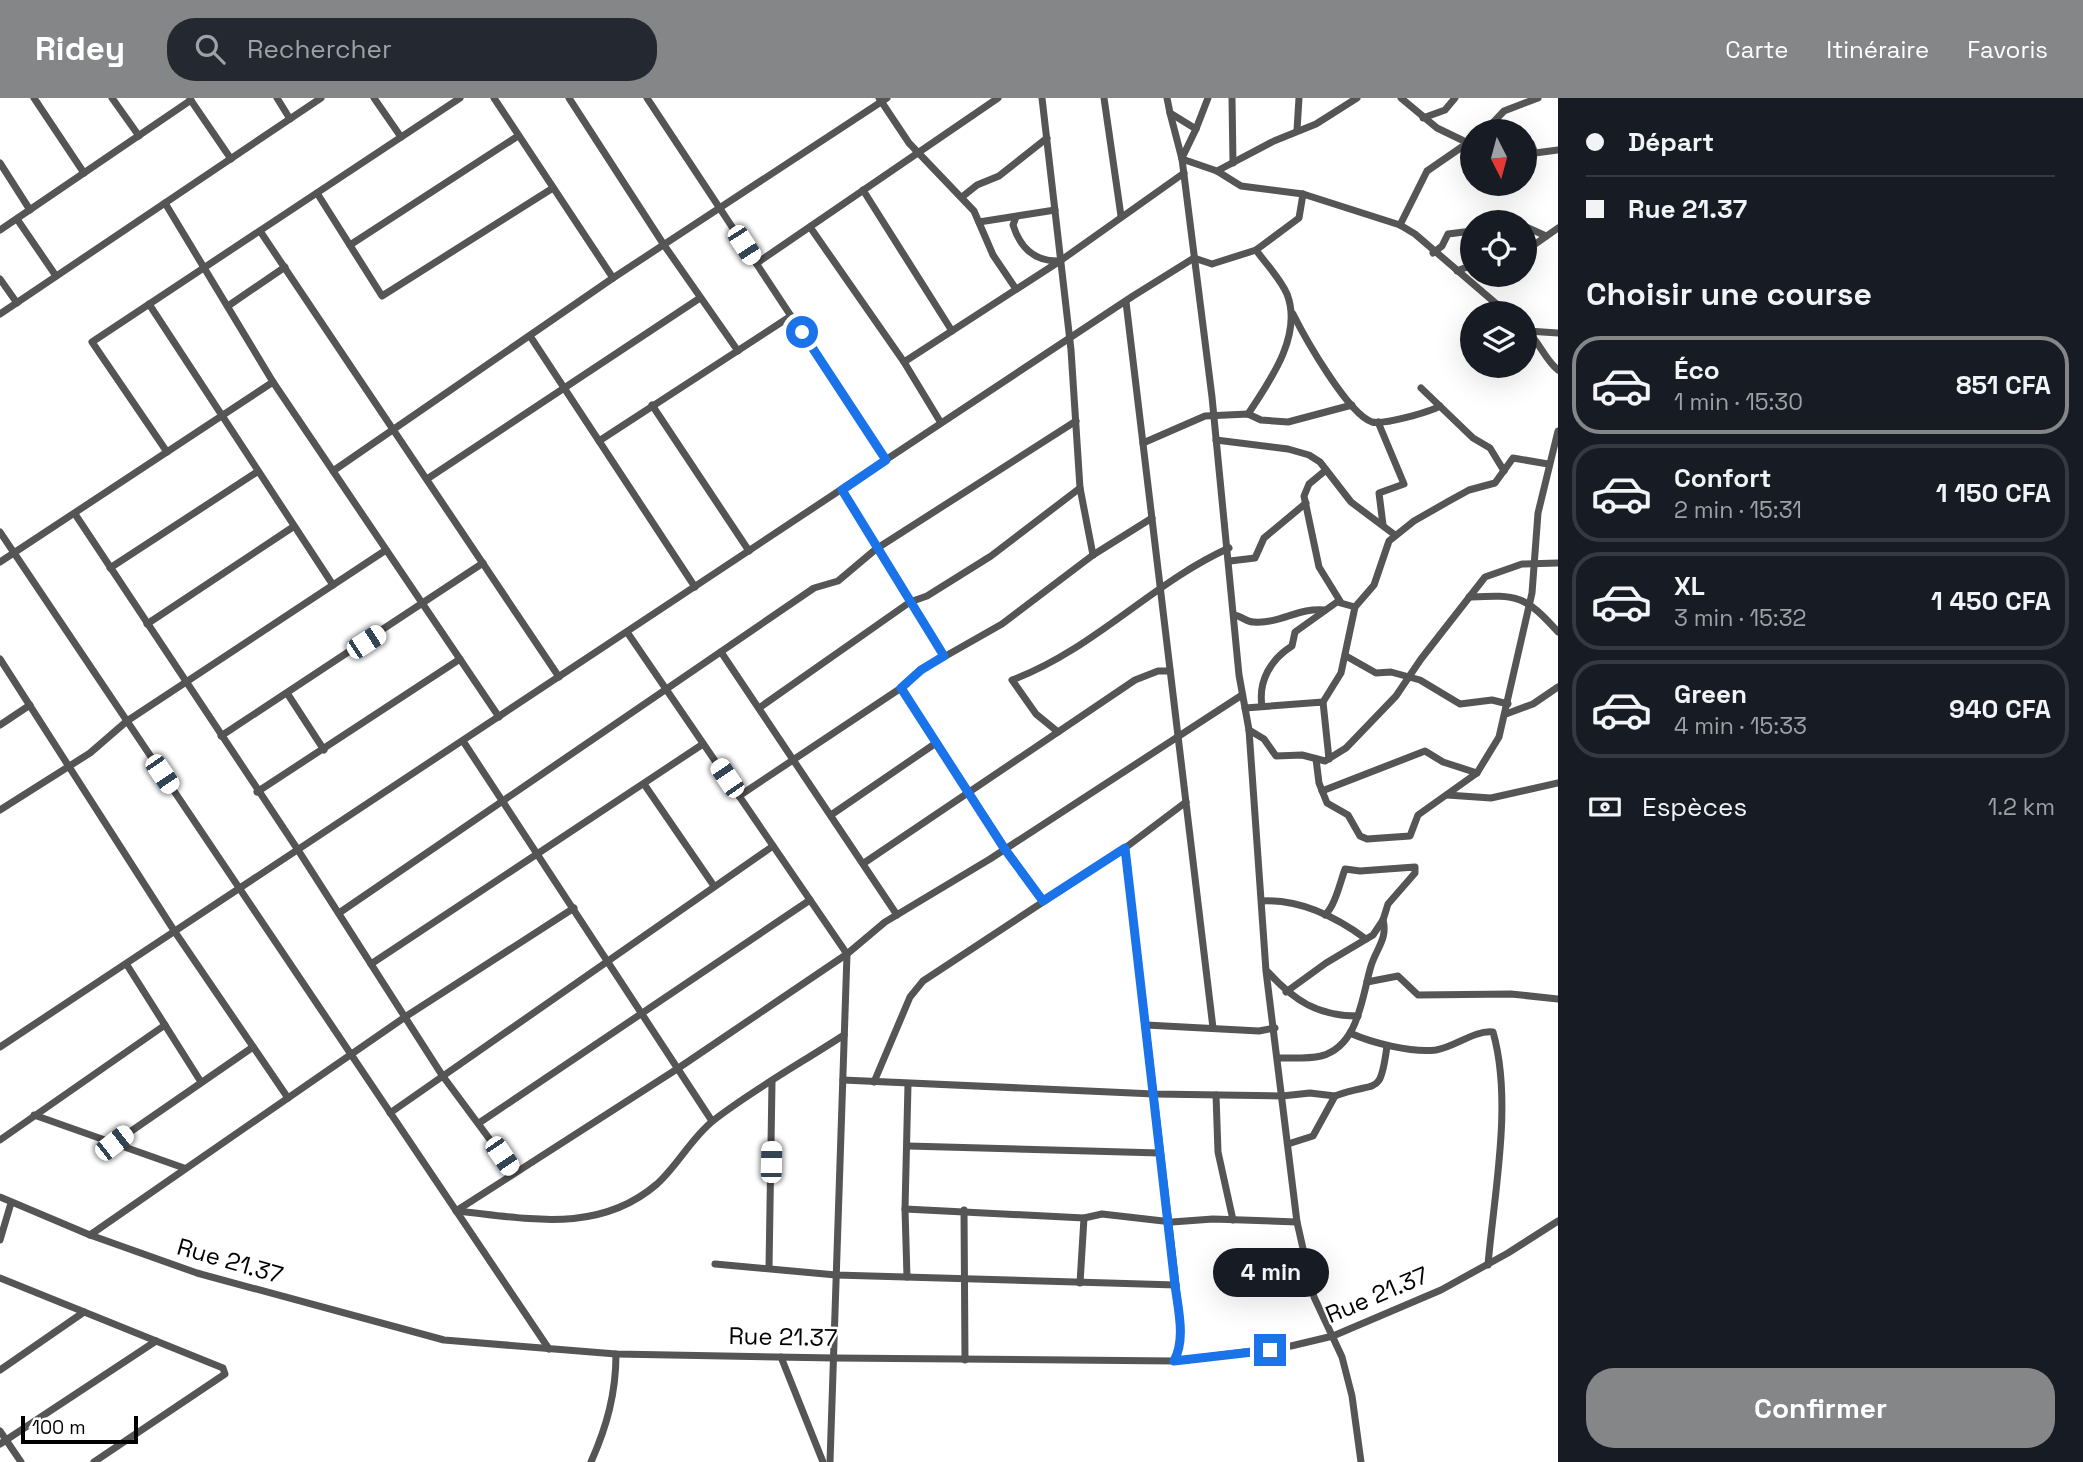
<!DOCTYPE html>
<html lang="fr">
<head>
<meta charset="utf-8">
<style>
	:root { --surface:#171b24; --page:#242831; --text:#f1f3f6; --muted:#9ea1a6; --line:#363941; --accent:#858687 }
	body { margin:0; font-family:"Space Grotesk",sans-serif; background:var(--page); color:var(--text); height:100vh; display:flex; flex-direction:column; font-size:26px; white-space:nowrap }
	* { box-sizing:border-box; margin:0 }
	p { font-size:23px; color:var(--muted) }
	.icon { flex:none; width:38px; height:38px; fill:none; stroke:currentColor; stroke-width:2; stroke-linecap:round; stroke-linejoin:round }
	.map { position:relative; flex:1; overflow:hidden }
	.side { display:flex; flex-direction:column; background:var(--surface); width:525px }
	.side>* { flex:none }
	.top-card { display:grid; align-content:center; height:154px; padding:0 28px; background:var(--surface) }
	.needle { width:46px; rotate:174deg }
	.tools { position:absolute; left:1460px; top:21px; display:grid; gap:14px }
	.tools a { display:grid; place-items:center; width:77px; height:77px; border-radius:50%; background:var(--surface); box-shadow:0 7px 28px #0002; font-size:35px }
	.scale { position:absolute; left:21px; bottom:18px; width:117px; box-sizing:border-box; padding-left:7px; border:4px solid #000; border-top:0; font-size:19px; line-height:24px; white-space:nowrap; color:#000; -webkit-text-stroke:5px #fff; paint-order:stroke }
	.end { position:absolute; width:32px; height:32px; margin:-16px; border:9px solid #1a73e8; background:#fff; box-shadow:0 0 0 4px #fff }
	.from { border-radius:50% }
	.bubble { position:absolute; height:49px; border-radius:24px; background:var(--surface); box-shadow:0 7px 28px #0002; font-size:23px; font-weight:700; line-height:49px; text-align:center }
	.car { position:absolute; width:21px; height:42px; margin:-21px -10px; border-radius:9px; box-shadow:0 0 5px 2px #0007; background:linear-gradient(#fff 24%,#345 0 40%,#fff 0 76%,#345 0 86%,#fff 0) }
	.top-card b { display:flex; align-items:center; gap:24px; height:66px; font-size:26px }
	.top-card b+b { border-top:2px solid var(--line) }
	.top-card i { width:18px; height:18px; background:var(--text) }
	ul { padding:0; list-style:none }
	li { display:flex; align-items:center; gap:21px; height:98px; margin:0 14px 10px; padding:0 14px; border:4px solid var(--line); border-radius:28px }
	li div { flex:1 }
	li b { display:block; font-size:26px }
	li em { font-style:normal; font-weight:700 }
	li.on { border-color:var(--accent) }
	li>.icon { width:63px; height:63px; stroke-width:1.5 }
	h2 { padding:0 28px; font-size:32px; line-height:84px }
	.pay { display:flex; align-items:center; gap:18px; height:77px; padding:0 28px; font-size:26px }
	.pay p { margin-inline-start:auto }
	.cta { display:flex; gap:14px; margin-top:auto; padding:14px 28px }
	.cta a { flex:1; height:80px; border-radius:28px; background:var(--accent); color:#fff; font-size:28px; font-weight:700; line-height:80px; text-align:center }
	header { display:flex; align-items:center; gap:42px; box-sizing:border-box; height:98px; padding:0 35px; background:var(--accent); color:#fff }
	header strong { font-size:33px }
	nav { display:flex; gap:38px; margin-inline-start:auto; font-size:24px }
	.search { width:490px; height:63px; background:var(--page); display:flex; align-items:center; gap:18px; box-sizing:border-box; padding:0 24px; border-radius:28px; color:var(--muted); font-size:26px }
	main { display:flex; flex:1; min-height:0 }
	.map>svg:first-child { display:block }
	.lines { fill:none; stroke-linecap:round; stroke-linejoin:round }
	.street { stroke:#555; stroke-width:7 }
	.route { stroke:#1a73e8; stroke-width:9 }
	.labels { text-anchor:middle; stroke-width:5; stroke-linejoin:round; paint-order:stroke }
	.street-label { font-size:24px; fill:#000; stroke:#fff }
</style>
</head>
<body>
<header>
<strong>Ridey</strong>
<div class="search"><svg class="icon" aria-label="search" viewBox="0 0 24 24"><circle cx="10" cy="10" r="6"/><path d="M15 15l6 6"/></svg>Rechercher</div>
<nav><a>Carte</a><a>Itinéraire</a><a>Favoris</a></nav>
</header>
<main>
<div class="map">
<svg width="1558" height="1364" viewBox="0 0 1558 1364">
	<rect width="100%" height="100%" fill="#fff"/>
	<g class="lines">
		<!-- street -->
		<g class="street">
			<polyline points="34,0 84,75"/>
			<polyline points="112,0 139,38"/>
			<polyline points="277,0 290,21"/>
			<polyline points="374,0 401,39"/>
			<polyline points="494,0 613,180"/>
			<polyline points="569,0 664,147 738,253"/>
			<polyline points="647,0 886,362"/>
			<polyline points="879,0 909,45 974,113 993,157 1016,191"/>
			<polyline points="1042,0 1071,252 1080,390 1093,457"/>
			<polyline points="1104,0 1121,118"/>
			<polyline points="1167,0 1170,15 1196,31 1182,60"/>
			<polyline points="1232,0 1233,65"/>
			<polyline points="1401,0 1437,30 1466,44"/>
			<polyline points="190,1 231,61"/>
			<polyline points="1170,15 1182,61 1212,299 1239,577 1249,632 1266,873 1297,1124 1314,1199 1342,1259 1352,1298 1361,1364"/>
			<polyline points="1423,20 1445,12 1455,0"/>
			<polyline points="1196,31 1208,0"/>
			<polyline points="1297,32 1299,0"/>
			<polyline points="1485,33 1504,13 1538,0"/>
			<polyline points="1524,43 1531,45 1535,55 1558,52"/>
			<polyline points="1182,61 1217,73 1241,88 1303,96 1400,127 1415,136 1507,215"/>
			<polyline points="0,65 30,112"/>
			<polyline points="1217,73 1274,43 1316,26 1357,0"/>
			<polyline points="863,92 952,233"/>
			<polyline points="317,95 382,198 553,90"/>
			<polyline points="962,99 977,87 999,78 1047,40"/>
			<polyline points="165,105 273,284 499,619"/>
			<path d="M1016,119L1013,127C1020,149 1033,163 1058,163"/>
			<polyline points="17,121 56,178"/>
			<polyline points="979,124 1055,112"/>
			<polyline points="1400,127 1427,73 1472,42"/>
			<polyline points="1524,128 1546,138"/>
			<polyline points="810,129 904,264 941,325"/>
			<polyline points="0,132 191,2"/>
			<polyline points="260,133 559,579"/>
			<polyline points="350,147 518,38"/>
			<polyline points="1524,154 1558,130"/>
			<polyline points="1433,155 1442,148 1448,136 1472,133"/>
			<polyline points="757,165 998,0"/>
			<polyline points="1457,173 1472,167"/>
			<polyline points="0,181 17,205"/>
			<polyline points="1126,204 1213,930"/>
			<polyline points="149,206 333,487"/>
			<polyline points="228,208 285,169"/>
			<polyline points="0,216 321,0"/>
			<path d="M1293,216C1305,240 1348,316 1372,324C1383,327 1430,314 1440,308"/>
			<path d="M1524,230C1539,242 1544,261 1558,272"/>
			<polyline points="1528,233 1558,235"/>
			<polyline points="530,238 695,489"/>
			<polyline points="904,264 1060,163 1184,75"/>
			<polyline points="1421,290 1473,340 1490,350 1504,373"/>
			<polyline points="652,307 749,453"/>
			<path d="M1248,316C1270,283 1303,237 1287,196C1280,180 1266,166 1256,152"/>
			<polyline points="1378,324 1404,386 1379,395 1383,427"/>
			<polyline points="1216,342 1288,351 1309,357 1320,364 1351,404 1395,437"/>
			<polyline points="599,343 791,218"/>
			<polyline points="1143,345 1205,318 1248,316 1261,322 1288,324 1352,307"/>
			<polyline points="167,354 92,244 460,0"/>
			<polyline points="1326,372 1309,386 1304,398 1319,469 1340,503"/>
			<polyline points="333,373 613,180 887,0"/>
			<polyline points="427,381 700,200"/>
			<polyline points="842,392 944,558"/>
			<polyline points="75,416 298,752 442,977 514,1074"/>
			<polyline points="0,434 549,1251"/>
			<polyline points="1230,463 1255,460 1264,440 1306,405"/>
			<polyline points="0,464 273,284"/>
			<polyline points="110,470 257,374"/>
			<path d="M1469,499C1517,497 1524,496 1558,534"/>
			<path d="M1234,517C1242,518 1246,524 1254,524C1280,526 1299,509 1325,512"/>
			<polyline points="147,526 293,429"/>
			<polyline points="627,534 847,856 830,1364"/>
			<polyline points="721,554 897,817"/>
			<polyline points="1346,558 1376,575 1391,574 1420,582 1460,606 1492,602 1508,606"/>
			<polyline points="0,561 175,834 288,1000"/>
			<polyline points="901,590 1005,750 1043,803"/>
			<polyline points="287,595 324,652"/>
			<polyline points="1323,604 1341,575 1355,509 1374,487 1389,443 1414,423 1449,403 1469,392 1495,385 1513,360 1548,366"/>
			<path d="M1262,608C1258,583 1271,561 1292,548L1295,534L1337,504L1355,509"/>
			<polyline points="759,610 910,504 927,498 991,458 1080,390"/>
			<polyline points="1245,610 1323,604 1329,661"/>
			<polyline points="1506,616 1533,606 1558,589"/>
			<polyline points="0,627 30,607"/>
			<polyline points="1249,632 1264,641 1276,658 1302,657 1325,663 1346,650 1396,598 1421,561 1485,479 1522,466 1558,465"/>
			<path d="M1058,634L1036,616L1012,582C1093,552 1153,484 1229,450"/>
			<polyline points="221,638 483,465"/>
			<polyline points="463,643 712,1023"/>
			<polyline points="1316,661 1319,685 1327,705 1348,717 1360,738 1367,741 1410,738 1418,717 1477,675 1499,639 1532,495 1538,415 1558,333"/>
			<polyline points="644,686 714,788"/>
			<polyline points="1322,693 1425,653 1443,664 1477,675"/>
			<polyline points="257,694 460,561"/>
			<polyline points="1447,697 1491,700 1558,685"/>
			<polyline points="739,698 901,590 921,572 1002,526 1093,457 1152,420"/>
			<polyline points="0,712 90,655 127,623 386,452"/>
			<polyline points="831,717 936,645"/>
			<path d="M1125,750L1176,1187C1178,1211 1186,1241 1174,1263"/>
			<polyline points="864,765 1135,582 1158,573 1170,573"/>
			<path d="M1262,803C1300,801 1336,819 1366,841"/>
			<polyline points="339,815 814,490 838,483 876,451 1076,323"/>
			<polyline points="371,866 703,646"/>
			<polyline points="127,867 201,984"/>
			<path d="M1267,873C1294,903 1318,918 1358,918"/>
			<polyline points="1367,884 1398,878 1418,897 1511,896 1558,901"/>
			<path d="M1286,894L1326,865L1373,837L1383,822L1388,806L1415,775V769L1360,773L1345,771C1340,785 1335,808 1325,817"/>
			<polyline points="1146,927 1259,933 1275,930"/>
			<path d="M1350,935C1372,945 1412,955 1436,952C1455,949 1474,932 1493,934C1513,1004 1494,1095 1488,1167"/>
			<polyline points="0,949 1133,198 1194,160 1212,166 1256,152 1299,120 1303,96"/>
			<path d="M1278,960C1292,960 1308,961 1321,958C1359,948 1362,898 1371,868C1376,851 1388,841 1383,822"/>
			<polyline points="843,982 1154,996 1282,998 1310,995 1335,998"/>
			<polyline points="874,984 910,899 923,883 1125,750 1186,704"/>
			<polyline points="1216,997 1218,1054 1233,1122"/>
			<polyline points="390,1015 773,748"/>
			<polyline points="34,1017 184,1070"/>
			<polyline points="479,1025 810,802"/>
			<polyline points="0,1042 165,927"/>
			<polyline points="114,1045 253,949"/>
			<path d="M1288,1046L1313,1038L1335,998C1377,982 1380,1001 1387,948"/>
			<polyline points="908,1048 1160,1055"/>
			<polyline points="0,1099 90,1137 197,1175 444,1242 616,1256 834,1260 1174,1263 1291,1248 1333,1238 1441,1192 1508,1155 1558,1123"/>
			<polyline points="905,1111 1084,1120 1102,1116 1172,1124 1213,1121 1297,1124"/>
			<polyline points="964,1112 965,1262"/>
			<polyline points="456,1113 677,971 847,856 885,824 990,761 1242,597"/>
			<path d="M457,1113C526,1120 598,1137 657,1086C678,1067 692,1039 714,1022C754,991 801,965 844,937"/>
			<polyline points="90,1137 405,919 574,810"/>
			<polyline points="0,1142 11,1105"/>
			<polyline points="715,1166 836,1177 1176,1187"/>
			<polyline points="769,1170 772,984"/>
			<polyline points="907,1179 905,1111 908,986"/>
			<polyline points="0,1180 223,1270 225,1276 94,1364"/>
			<polyline points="1080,1185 1084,1120"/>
			<polyline points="781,1259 823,1364"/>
			<polyline points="0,1272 84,1214"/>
			<polyline points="0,1333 21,1364"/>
			<polyline points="0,1346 156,1243"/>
			<path d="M591,1364C607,1328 616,1295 616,1256"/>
		</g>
	</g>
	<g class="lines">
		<!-- route -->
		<path class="route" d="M802,234L886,362L842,392L944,558L921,572L901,590L1004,750L1043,803L1125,750L1175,1187C1178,1211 1186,1241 1174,1263L1270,1252"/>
	</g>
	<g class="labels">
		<!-- street labels -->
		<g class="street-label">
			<text transform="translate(230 1163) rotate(16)" y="8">Rue 21.37</text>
			<text transform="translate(1377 1197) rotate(-23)" y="8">Rue 21.37</text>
			<text transform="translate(783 1239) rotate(1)" y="8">Rue 21.37</text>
		</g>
	</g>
</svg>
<div class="tools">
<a><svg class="needle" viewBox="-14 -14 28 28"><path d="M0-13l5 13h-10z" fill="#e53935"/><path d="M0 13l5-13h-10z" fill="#9ea1a6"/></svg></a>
<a><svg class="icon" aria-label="locate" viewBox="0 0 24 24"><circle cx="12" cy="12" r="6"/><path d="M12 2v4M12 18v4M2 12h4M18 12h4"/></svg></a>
<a><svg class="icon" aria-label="layers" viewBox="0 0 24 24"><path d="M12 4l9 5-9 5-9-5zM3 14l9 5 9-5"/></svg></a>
</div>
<div class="scale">100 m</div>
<i class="end from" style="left:802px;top:234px"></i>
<i class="end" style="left:1270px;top:1252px"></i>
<div class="bubble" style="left:1213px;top:1150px;width:116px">4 min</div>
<i class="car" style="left:744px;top:147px;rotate:147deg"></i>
<i class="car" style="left:366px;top:544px;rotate:57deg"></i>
<i class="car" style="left:162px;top:676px;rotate:146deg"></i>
<i class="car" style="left:727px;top:680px;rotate:326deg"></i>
<i class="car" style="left:114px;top:1045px;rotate:52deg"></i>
<i class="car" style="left:502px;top:1058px;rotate:146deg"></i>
<i class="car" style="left:771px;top:1064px;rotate:1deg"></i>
</div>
<section class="side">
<div class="top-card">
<b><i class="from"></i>Départ</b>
<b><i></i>Rue 21.37</b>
</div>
<h2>Choisir une course</h2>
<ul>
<li class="on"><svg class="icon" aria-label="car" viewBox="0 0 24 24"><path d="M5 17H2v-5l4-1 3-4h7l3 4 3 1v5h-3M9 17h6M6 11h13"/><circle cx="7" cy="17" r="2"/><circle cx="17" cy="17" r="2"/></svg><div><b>Éco</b><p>1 min · 15:30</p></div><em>851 CFA</em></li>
<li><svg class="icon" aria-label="car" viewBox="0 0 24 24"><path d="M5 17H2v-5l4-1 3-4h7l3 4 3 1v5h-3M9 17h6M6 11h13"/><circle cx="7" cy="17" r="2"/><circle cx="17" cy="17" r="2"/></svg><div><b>Confort</b><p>2 min · 15:31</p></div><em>1 150 CFA</em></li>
<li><svg class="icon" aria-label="car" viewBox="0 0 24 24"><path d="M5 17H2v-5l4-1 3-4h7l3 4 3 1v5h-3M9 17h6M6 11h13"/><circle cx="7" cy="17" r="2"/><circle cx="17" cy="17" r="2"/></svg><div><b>XL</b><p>3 min · 15:32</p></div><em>1 450 CFA</em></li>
<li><svg class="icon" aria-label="car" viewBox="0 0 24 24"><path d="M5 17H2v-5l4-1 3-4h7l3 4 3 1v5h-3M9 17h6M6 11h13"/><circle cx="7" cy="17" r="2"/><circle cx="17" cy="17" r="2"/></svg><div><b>Green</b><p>4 min · 15:33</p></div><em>940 CFA</em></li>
</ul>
<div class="pay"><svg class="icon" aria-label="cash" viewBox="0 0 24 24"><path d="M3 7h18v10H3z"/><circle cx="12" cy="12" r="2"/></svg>Espèces<p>1.2 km</p></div>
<div class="cta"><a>Confirmer</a></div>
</section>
</main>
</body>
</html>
